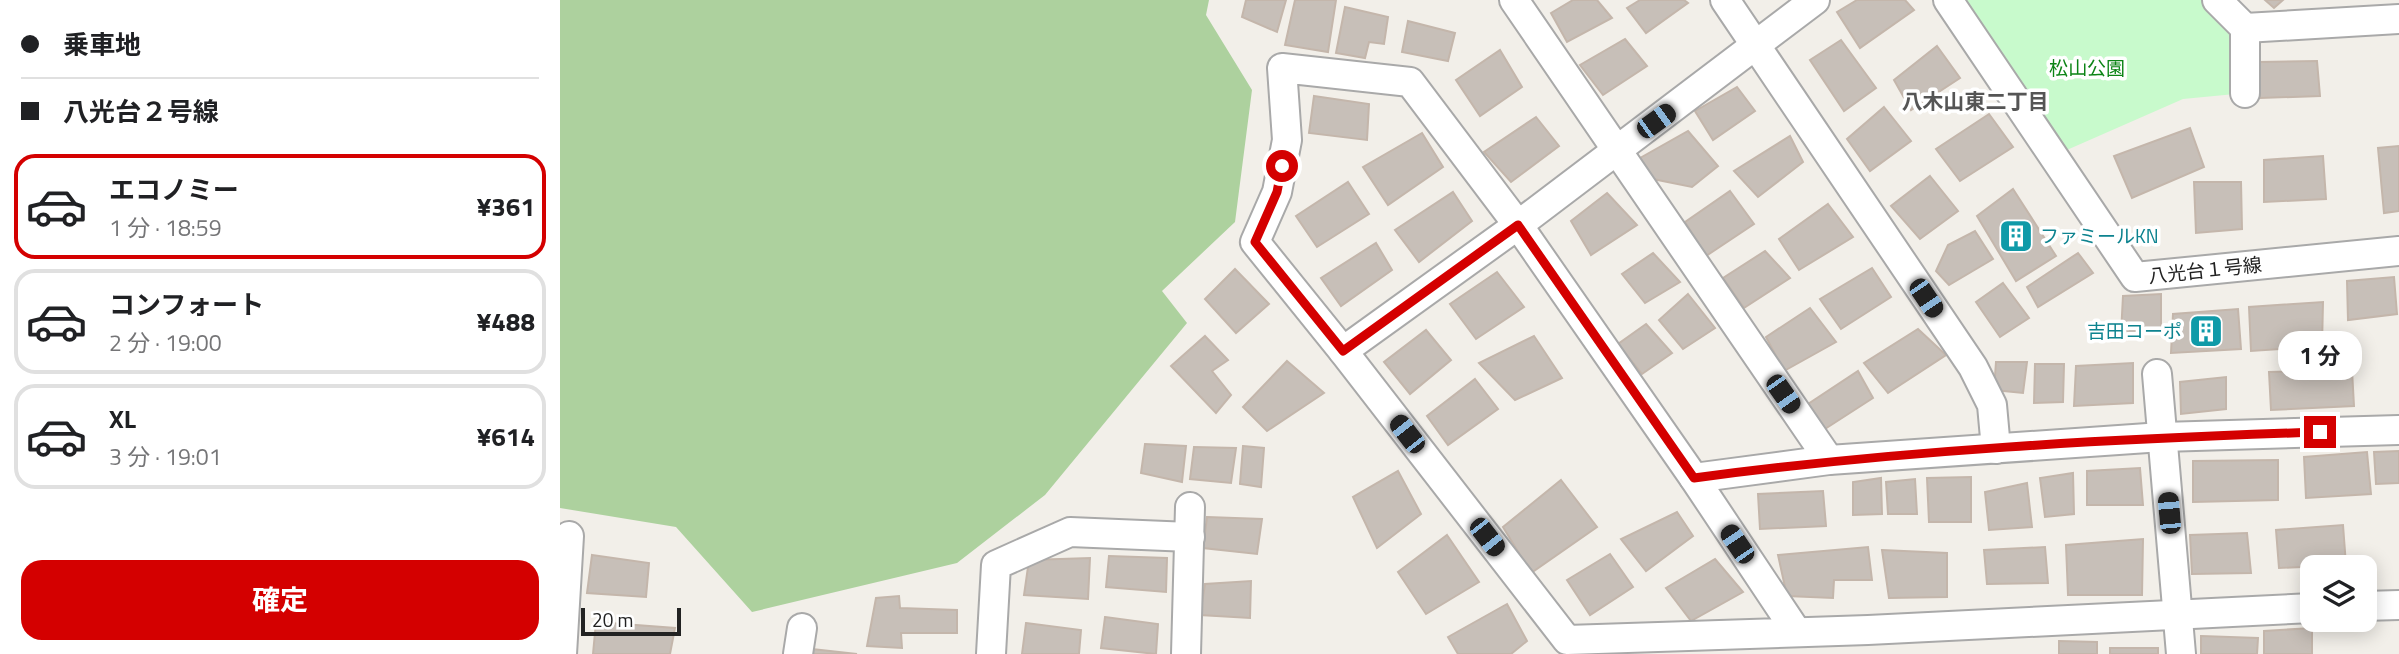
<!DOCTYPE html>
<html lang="ja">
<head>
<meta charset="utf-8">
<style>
	:root { --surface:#fff; --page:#f2f2f2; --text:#202124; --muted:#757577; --line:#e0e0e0; --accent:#d40000 }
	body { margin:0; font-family:"Titillium Web","Noto Sans JP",sans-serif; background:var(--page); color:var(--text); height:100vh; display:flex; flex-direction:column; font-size:26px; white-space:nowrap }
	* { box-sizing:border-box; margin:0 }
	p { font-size:23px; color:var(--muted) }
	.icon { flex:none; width:38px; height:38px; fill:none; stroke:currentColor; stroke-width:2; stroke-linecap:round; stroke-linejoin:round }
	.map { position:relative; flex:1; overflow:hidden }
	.side { display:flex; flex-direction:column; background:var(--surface); width:560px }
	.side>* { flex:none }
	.guide { display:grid; align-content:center; height:154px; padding:0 21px; background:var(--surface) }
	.fabs { position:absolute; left:1740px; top:555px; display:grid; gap:14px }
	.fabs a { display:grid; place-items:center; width:77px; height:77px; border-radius:14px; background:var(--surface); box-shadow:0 4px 18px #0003; font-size:35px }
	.scale { position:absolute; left:21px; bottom:18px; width:100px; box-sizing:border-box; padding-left:7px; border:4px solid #222; border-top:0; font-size:19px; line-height:24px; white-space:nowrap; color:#222; -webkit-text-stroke:5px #fff; paint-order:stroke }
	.end { position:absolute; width:32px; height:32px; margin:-16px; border:9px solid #d40000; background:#fff; box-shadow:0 0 0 4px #fff }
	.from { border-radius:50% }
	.bubble { position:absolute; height:49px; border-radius:21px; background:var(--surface); box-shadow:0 4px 18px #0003; font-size:23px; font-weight:700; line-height:49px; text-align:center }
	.car { position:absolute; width:21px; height:42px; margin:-21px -10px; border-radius:9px; box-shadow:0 0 5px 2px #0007; background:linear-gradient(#222 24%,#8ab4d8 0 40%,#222 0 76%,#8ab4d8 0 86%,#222 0) }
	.guide b { display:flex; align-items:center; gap:24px; height:66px; font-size:26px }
	.guide b+b { border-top:2px solid var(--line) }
	.guide i { width:18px; height:18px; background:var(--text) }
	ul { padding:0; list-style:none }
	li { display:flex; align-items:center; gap:21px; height:105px; margin:0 14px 10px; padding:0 7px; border:4px solid var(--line); border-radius:21px }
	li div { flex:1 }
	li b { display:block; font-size:26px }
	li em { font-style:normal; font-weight:700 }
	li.on { border-color:var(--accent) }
	li>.icon { width:63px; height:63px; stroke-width:1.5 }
	.primary-button { display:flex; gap:14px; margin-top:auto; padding:14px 21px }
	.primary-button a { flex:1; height:80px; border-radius:21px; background:var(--accent); color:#fff; font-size:28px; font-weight:700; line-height:80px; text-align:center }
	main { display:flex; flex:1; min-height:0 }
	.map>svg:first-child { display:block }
	.forest { fill:#add19e }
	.park { fill:#c8facc }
	.building { fill:#c7bfb8; stroke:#c4b6ab; stroke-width:2 }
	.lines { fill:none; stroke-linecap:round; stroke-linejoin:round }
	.street-casing { stroke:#a9a9a9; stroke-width:32 }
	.street { stroke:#fff; stroke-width:28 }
	.route { stroke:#d40000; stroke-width:9 }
	.labels { text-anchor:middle; stroke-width:7; stroke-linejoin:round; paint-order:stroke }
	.park-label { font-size:19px; fill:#0c8416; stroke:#fff }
	.culture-label { font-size:19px; fill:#0d838f; stroke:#fff; text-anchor:start }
	.street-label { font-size:19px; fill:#222; stroke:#fff }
	.neighbourhood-label { font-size:21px; font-weight:bold; fill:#555; stroke:#fff }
</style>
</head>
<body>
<main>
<section class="side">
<div class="guide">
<b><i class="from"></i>乗車地</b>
<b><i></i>八光台２号線</b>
</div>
<ul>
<li class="on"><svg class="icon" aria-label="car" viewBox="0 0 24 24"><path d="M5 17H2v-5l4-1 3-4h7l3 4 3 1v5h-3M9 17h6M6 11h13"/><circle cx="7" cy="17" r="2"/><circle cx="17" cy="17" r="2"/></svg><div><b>エコノミー</b><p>1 分 · 18:59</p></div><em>¥361</em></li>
<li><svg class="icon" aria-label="car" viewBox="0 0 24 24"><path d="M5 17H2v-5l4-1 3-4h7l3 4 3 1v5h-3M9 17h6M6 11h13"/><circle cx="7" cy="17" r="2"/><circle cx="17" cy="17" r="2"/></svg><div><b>コンフォート</b><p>2 分 · 19:00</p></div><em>¥488</em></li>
<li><svg class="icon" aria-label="car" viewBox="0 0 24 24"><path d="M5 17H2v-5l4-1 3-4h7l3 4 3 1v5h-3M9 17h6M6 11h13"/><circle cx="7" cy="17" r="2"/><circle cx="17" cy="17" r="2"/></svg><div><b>XL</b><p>3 分 · 19:01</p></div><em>¥614</em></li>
</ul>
<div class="primary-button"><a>確定</a></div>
</section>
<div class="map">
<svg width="1839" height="654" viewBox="0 0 1839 654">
	<rect width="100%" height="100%" fill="#f2efe9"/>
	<!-- forest -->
	<polygon class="forest" points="0,0 649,0 646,15 692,90 675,222 602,291 627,323 485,495 397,563 192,612 116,527 0,508"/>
	<!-- park -->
	<polygon class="park" points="1397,0 1647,0 1675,28 1675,94 1623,99 1500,153"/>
	<!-- building -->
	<g class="building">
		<polygon points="686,0 726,0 717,32 682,17"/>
		<polygon points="735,0 776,0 768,52 725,45"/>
		<polygon points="1013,0 1037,0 1052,18 1007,42 991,13"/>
		<polygon points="1080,0 1124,0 1128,3 1086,33 1067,8"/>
		<polygon points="1297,0 1345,0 1354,10 1300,48 1277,12"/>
		<polygon points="1705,0 1723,0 1714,8"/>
		<polygon points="785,7 828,17 824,44 809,42 805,58 776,53"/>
		<polygon points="848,21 895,33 888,61 842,52"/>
		<polygon points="1065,39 1087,66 1043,95 1020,65"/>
		<polygon points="1281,40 1316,88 1284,111 1250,60"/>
		<polygon points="1377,46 1400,78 1351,110 1334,80"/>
		<polygon points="940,50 962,87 920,116 896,80"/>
		<polygon points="1757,61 1760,96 1700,98 1699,62"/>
		<polygon points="1177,87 1195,111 1153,140 1135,111"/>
		<polygon points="754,96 809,104 807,140 749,133"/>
		<polygon points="1324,107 1351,141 1310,171 1287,139"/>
		<polygon points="1429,114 1453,147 1400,181 1376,149"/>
		<polygon points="976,117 999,146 951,182 924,152"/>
		<polygon points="1630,128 1644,167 1572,198 1554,156"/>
		<polygon points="1128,131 1158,166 1132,187 1093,179 1080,158"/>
		<polygon points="862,133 883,167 828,205 803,167"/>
		<polygon points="1230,136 1243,162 1198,197 1174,171"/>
		<polygon points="1839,146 1839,211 1824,213 1818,148"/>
		<polygon points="1763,156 1766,199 1704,202 1704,160"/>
		<polygon points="1370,176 1398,211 1360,239 1331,206"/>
		<polygon points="788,182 809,214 757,247 736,216"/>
		<polygon points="1634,182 1681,182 1682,229 1636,233"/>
		<polygon points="1453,189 1496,256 1456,281 1417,216"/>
		<polygon points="1170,191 1194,224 1146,256 1125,222"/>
		<polygon points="893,192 912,221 859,262 835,230"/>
		<polygon points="1047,193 1077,225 1031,255 1011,221"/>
		<polygon points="1268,204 1293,237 1239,270 1219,239"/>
		<polygon points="1415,231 1433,259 1389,285 1376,271 1388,245"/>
		<polygon points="816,243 832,270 781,306 761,278"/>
		<polygon points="1205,251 1230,278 1184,308 1163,278"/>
		<polygon points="1093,253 1120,282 1085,303 1062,274"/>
		<polygon points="1518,253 1533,273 1478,307 1467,287"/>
		<polygon points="1312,268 1331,297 1281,329 1260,299"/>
		<polygon points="675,269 709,304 676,333 645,299"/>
		<polygon points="937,272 964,307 916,339 890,304"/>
		<polygon points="1834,277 1837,314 1788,320 1787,281"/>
		<polygon points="1443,283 1469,318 1440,337 1416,302"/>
		<polygon points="1128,294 1155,328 1123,349 1099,320"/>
		<polygon points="1601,294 1601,332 1561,334 1563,296"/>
		<polygon points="1763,302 1762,346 1691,351 1689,307"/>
		<polygon points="1250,308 1276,342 1224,371 1206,337"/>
		<polygon points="1678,309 1681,349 1611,353 1613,314"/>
		<polygon points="1086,324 1112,353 1082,374 1058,344"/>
		<polygon points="1358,329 1386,355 1328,393 1304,363"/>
		<polygon points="866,330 891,360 850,394 824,362"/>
		<polygon points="645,336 668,360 652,371 671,395 656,413 611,366"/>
		<polygon points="974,336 1002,378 955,400 919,363"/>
		<polygon points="727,361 764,393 707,431 683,407"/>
		<polygon points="1436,362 1467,362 1463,393 1434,390"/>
		<polygon points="1573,363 1573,403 1514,406 1516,366"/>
		<polygon points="1475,364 1504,364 1503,402 1474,403"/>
		<polygon points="1792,370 1794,406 1711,410 1709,372"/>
		<polygon points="1298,371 1313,398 1265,429 1248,404"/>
		<polygon points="1666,377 1666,409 1621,414 1620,382"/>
		<polygon points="915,379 938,409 888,445 867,416"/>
		<polygon points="585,444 626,446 622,482 581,473"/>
		<polygon points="683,446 704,448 701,487 680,484"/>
		<polygon points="634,447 676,448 671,483 630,479"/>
		<polygon points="1839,451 1839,483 1816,484 1814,452"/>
		<polygon points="1807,452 1811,494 1746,498 1744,457"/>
		<polygon points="1718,460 1718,500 1633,502 1633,461"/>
		<polygon points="1580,468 1583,505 1527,505 1527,471"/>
		<polygon points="838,471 861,514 817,548 793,497"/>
		<polygon points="1513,473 1514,514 1485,517 1480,478"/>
		<polygon points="1411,477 1411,522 1369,522 1367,478"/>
		<polygon points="1321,478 1322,514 1293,515 1293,482"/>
		<polygon points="1355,479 1357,514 1328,514 1326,482"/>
		<polygon points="1001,480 1037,527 971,573 943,527"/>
		<polygon points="1467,483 1472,527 1429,530 1425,492"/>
		<polygon points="1263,491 1266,526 1200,529 1198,494"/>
		<polygon points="1117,512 1133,536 1086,571 1061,539"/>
		<polygon points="647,517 702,519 697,554 643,548"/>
		<polygon points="1783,525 1786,565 1719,568 1716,530"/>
		<polygon points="1687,533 1691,573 1632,574 1630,535"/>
		<polygon points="887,535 919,582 866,614 838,572"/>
		<polygon points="1583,539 1582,595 1508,595 1506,545"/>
		<polygon points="1308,547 1312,580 1274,580 1273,598 1227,596 1218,555"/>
		<polygon points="1485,547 1488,583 1427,584 1424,550"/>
		<polygon points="1322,550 1387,553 1387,597 1329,598"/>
		<polygon points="1050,554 1073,587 1030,615 1007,580"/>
		<polygon points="32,555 89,563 86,597 27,593"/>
		<polygon points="549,556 607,558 606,592 546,587"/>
		<polygon points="530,558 528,599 464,595 469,560"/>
		<polygon points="1155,559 1183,592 1131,621 1106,588"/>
		<polygon points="691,581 690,618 640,615 645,584"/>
		<polygon points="339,596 340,608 397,610 397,633 341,633 342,648 307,646 316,598"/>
		<polygon points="947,604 967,641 951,654 898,654 888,637"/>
		<polygon points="545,617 598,624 596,654 541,648"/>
		<polygon points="36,622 115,628 110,654 33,654"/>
		<polygon points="466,623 521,630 519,654 462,654"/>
		<polygon points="1752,628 1752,654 1704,654 1704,631"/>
		<polygon points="1641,636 1698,638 1697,654 1641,654"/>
		<polygon points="1499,641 1537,642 1537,654 1499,654"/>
		<rect x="1550" y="648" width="48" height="6"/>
		<polygon points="252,649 297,654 251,654"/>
	</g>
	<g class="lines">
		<!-- street casing -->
		<g class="street-casing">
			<g id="street">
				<polyline points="954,0 1269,460"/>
				<polyline points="1165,0 1413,367 1432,405 1436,449"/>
				<polyline points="1388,0 1575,277 1839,251"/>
				<polyline points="1657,0 1685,28 1839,19"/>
				<polyline points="1685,93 1685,28"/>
				<polyline points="783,351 958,225 1255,0"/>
				<polyline points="1597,374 1621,654"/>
				<polyline points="1134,478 1269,460 1602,437 1839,430"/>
				<polyline points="1804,606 1839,605"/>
				<polyline points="1236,631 1134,478 958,225 850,82 722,68 727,140 717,192 695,242 783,351 1007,640 1308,630 1752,608"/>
				<polyline points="2,654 9,536"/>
				<polyline points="238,654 242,628"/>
				<polyline points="431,654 436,565 510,532 630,537"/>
				<polyline points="626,654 630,507"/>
			</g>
		</g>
		<!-- street -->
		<use href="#street" class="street"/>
	</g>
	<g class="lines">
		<!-- route -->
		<path class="route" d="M722,166L717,192L695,242L783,351L958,225L1134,478C1341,450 1551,439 1760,432"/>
	</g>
	<!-- icons -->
	<defs>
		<g id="building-square" transform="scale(1.75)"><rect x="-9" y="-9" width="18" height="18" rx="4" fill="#0f9aa8" stroke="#fff"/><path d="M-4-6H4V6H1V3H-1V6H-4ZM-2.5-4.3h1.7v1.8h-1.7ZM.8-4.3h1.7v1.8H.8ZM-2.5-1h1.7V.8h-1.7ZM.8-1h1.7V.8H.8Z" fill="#fff"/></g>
	</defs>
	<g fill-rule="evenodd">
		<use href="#building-square" x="1456" y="236"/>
		<use href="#building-square" x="1646" y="331"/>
	</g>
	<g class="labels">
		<!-- park labels -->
		<g class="park-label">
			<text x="1527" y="75">松山公園</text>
		</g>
		<!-- culture labels -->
		<g class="culture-label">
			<text x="1480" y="243">ファミールKN</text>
			<text x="1622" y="338" text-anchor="end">吉田コーポ</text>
		</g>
		<!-- street labels -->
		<g class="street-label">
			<text transform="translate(1645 270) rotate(-6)" y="7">八光台１号線</text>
		</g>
		<!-- neighbourhood labels -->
		<g class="neighbourhood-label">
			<text x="1415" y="109">八木山東二丁目</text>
		</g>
	</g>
</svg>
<div class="fabs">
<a><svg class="icon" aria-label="layers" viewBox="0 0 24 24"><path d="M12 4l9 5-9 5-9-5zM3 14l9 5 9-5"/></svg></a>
</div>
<div class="scale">20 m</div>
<i class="end from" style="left:722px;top:166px"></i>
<i class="end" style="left:1760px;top:432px"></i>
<div class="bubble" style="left:1718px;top:331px;width:84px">1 分</div>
<i class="car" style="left:1096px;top:121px;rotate:54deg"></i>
<i class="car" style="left:1366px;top:298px;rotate:146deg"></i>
<i class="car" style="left:1223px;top:394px;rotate:145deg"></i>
<i class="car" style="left:847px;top:434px;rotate:322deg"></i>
<i class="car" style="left:1609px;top:513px;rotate:355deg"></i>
<i class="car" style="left:927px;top:537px;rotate:142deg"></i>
<i class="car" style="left:1177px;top:544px;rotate:326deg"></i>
</div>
</main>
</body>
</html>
